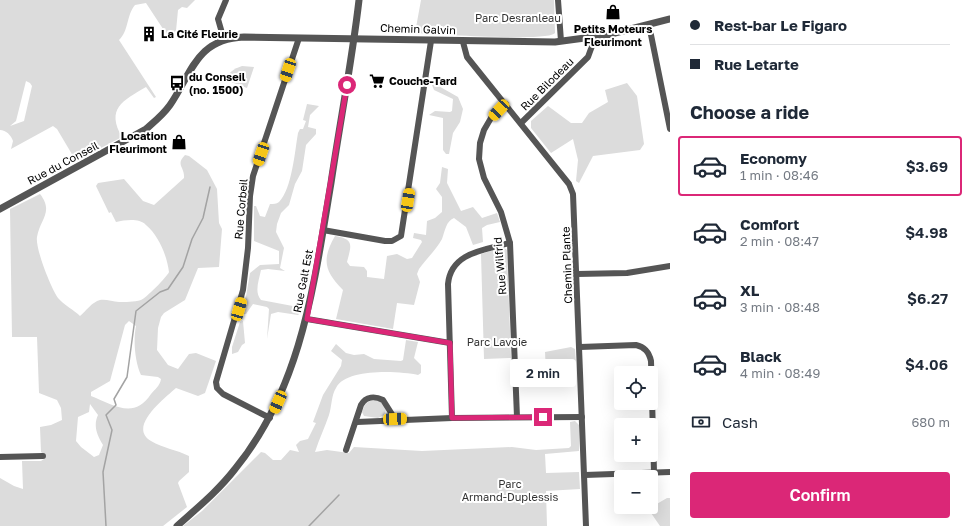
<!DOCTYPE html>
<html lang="en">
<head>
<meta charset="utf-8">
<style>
	:root { --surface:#fff; --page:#f2f2f3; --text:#1f2937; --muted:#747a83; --line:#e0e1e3; --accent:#db2777 }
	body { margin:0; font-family:"Golos Text",sans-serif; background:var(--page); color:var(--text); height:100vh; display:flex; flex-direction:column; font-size:15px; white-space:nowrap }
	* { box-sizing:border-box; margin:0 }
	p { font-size:13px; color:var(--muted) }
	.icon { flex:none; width:22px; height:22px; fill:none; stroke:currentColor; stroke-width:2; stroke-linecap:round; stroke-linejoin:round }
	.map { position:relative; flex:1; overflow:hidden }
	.details { display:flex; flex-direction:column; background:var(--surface); width:300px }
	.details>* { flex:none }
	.top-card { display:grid; align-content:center; height:88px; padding:0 20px; background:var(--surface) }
	.controls { position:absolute; left:614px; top:366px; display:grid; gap:8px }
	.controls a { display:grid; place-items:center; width:44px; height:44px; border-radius:4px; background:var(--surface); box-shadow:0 4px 16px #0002; font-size:20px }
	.end { position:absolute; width:18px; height:18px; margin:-9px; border:5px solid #db2777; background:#fff; box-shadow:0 0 0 2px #fff }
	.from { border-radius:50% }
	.bubble { position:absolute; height:28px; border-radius:4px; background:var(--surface); box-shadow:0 4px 16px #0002; font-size:13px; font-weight:600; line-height:28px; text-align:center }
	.car { position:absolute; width:12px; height:24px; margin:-12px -6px; border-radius:5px; box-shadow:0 0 3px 1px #0007; background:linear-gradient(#f5c518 24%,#345 0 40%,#f5c518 0 76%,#345 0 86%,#f5c518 0) }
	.top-card b { display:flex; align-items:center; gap:14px; height:38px; font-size:15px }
	.top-card b+b { border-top:1px solid var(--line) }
	.top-card i { width:10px; height:10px; background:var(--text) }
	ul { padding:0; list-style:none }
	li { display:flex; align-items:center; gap:12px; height:60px; margin:0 8px 6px; padding:0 12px; border:2px solid transparent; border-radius:4px }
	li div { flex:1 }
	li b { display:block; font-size:15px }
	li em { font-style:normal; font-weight:600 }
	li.current { border-color:var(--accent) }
	li>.icon { width:36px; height:36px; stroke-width:1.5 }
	h2 { padding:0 20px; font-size:18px; line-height:48px }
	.pay { display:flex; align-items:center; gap:10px; height:44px; padding:0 20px; font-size:15px }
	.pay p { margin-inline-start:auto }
	.primary-button { display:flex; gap:8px; margin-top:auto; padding:8px 20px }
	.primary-button a { flex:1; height:46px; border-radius:4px; background:var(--accent); color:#fff; font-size:16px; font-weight:600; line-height:46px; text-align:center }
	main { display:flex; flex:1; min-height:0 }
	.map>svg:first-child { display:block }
	.green { fill:#dcdcdc; fill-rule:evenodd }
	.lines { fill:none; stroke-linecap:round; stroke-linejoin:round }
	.stream { stroke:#a3a3a3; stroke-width:1.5 }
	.minor { stroke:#555; stroke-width:6 }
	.tertiary { stroke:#555; stroke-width:7 }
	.route { stroke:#db2777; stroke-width:5 }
	.labels { text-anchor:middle; stroke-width:4; stroke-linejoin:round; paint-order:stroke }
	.park-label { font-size:11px; fill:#333; stroke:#fff }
	.street-label { font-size:11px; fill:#000; stroke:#fff }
	.poi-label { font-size:11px; font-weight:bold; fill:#000; stroke:#fff; text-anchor:start }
</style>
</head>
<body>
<main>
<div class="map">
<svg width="670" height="526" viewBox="0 0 670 526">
	<rect width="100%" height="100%" fill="#fff"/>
	<!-- green -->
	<g class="green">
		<path d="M0,0H195L187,8L182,7L178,10L176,31L169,38L146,3L135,5C126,16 129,31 119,40L156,97L154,98L146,87C122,101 106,109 122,137L76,161L57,129L53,126L11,149L13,141C11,135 6,130 0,130ZM26,81L30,83L32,86L24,121L10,126L16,121Z"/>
		<path d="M421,0H554L555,33C548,42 433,34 415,33Z"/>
		<path d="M242,66L254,67L247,88L226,80C229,72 233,69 242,66Z"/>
		<polygon points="627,83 637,96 644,144 640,150 593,156 579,183 576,181 578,160 573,139 551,153 531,128 531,121 548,106 571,123 582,123 589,113 608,102 605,90"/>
		<polygon points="435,84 458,97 463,109 460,122 453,133 449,154 446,154 443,150 443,118 429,115 435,111 450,112 452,111 453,99 434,90 432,85"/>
		<path d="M307,104L319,106L310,115L308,127L316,129V134L306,145L302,171L295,184L289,205L281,213L277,224L276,232L284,248L280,268L285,271L268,269L261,270C259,280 254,292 261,300L298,307L301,312L298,315L278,312L271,314L267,339L269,309L267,307L253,304L246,314H243L250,273L260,265L279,264V251L254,241V206H256L260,216L265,217L270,204C274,204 276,204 279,202C292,189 295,150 298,133L300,129H303L306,121L303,120Z"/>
		<path d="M185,155L189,156L207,170L217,189L219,223L222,229L219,267L198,268L185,300L164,313L161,317L158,328L157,350L168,365L178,369L189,354L196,353L216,361L205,393L198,396L176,388C165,398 127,427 151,441C163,448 177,450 189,456V472L179,481L178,483L187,507L163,526H0V478L14,486L23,489L22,461H41L44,459V454L41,452L40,427L51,425L62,420L61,408L57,400L39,393L37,337H12L10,209L40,194C54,212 40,219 37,237C35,248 51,288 58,298C64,305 74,310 80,316C86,311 92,302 100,300C106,299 113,302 119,302C125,302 134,302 141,300C145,299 167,277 169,272C167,256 159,236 146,225C139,218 126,220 116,222L111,212L109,213L96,186L98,183L124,179L143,201L154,205L184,178C185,167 175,165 185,155ZM129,321L136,326C133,341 135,362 141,375L158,377L161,379C160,386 155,389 151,394C134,420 114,405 91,396V392L110,381L125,325ZM90,404L98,415C93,426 97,435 103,445L99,455L94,457L81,447L76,441L78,417L89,412Z"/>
		<path d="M442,167L448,169L447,183L461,211L473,207L482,218L497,213L500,222L487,225L482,228L483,242L473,245L466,227L454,218C446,221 445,231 442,239C436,250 426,259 419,269L417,274L420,282L414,305L397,303L393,329L336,319L343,290C325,272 321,260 335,236C355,239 351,246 347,262L350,266L364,267L367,271V277L384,279L387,256L397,254L407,259L412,258L422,242L421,240L413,238L414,233L426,235L427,221L435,218L442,212V197L436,189L440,183Z"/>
		<polygon points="503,247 507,250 511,358 484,359 481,254"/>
		<polygon points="243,321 245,343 242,345 238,352 232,354 232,347 240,322"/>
		<path d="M406,340L418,342L414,358L421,365V373L418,375C399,371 346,368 336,388C331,396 332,406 329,415C325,427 319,439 315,452L327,450L349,453L354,447L422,451L512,447L536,450L569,448L571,446L570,422L575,421L579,425V451L545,454L546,473L579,472L580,489L546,491L547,526H183L202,511L261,452L265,453L273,460H281L290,450L299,452L296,445L300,441L308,439L316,423L313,422L323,395L341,366L342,360L331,351L336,344L346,353L354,355L364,354L374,359L401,361L403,360Z"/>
		<polygon points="571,347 575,349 576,364 551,373 546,371 545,352"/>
		<path d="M376,400L383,403L386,410L384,415L378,418L364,416L362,412C365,403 367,401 376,400Z"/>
		<polygon points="667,498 670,498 670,526 660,526 651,513 643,512"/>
	</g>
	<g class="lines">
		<!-- stream -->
		<g class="stream">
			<polyline points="106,526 103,472 112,430 106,415 116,405 114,399 127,377 136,311 160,292 168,289 183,267 192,239 203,218 210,187"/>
			<polyline points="309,526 339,495"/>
		</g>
		<!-- minor -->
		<g class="minor">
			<polyline points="558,0 561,41"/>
			<polyline points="649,25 670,129"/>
			<polyline points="224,40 218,19 226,0"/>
			<polyline points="463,42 467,57 569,184 573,194 586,526"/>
			<polyline points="506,104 491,118 484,130 480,143 479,159 484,178 501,212 510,243 517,417"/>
			<polyline points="521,123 588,57 592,46 590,38"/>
			<polyline points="323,230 385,241 392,241 401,236 431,41"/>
			<polyline points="577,274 627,273 670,266"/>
			<polyline points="307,319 450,343"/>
			<path d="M580,347L636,345C645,347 649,352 651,361L654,472"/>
			<polyline points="270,418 223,394 217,388 216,382 243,290 248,248 250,196 253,176 299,38"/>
			<path d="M452,418L448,284C451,252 485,250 510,243"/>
			<polyline points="357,422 452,418 582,417"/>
			<path d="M346,450L361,405C366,396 375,396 383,400L395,419"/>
			<polyline points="0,457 43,456"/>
			<polyline points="585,475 670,472"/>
		</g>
		<!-- tertiary -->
		<g class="tertiary">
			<path d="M0,209L146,129C154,122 163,115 170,105C192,73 196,39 244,37L555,42L607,35L670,19"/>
			<path d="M177,526C197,508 218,491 235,469C302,387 314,284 331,183C340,122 352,61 359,0"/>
		</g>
	</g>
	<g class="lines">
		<!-- route -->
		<polyline class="route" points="347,85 307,319 450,343 452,418 543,417"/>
	</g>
	<!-- icons -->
	<defs>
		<g id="shop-bare" transform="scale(1.2)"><path d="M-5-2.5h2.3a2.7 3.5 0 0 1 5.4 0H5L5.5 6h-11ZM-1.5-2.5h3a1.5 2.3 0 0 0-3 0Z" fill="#000" stroke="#fff" stroke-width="2.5" paint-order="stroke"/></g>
		<g id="building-bare" transform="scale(1.2)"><path d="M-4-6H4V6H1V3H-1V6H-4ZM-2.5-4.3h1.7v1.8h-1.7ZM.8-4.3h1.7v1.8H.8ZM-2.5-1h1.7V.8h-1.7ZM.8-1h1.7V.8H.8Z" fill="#000" stroke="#fff" stroke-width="2.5" paint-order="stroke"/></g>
		<g id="supermarket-bare" transform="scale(1.2)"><path d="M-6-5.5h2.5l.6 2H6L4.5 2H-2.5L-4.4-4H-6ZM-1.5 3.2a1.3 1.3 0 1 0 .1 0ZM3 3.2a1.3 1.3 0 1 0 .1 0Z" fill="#000" stroke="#fff" stroke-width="2.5" paint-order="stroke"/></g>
		<g id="bus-bare" transform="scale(1.2)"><path d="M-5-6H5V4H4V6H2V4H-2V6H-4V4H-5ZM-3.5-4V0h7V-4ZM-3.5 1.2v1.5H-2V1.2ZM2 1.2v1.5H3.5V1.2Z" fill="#000" stroke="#fff" stroke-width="2.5" paint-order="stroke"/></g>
	</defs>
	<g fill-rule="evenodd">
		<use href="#shop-bare" x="613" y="12"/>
		<use href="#building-bare" x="149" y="34"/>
		<use href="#supermarket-bare" x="377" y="81"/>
		<use href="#bus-bare" x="177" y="83"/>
		<use href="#shop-bare" x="179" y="142"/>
	</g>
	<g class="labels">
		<!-- park labels -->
		<g class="park-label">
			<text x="518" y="22">Parc Desranleau</text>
			<text x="497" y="346">Parc Lavoie</text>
			<text x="510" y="488">Parc<tspan x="510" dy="13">Armand-Duplessis</tspan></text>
		</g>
		<!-- street labels -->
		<g class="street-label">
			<text transform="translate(418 29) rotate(2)" y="4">Chemin Galvin</text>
			<text transform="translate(547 84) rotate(-45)" y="4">Rue Bilodeau</text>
			<text transform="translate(63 163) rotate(-28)" y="4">Rue du Conseil</text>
			<text transform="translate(241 209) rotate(-85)" y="4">Rue Corbeil</text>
			<text transform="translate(567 265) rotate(-92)" y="4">Chemin Plante</text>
			<text transform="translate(500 266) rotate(-95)" y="4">Rue Wilfrid</text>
			<text transform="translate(303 281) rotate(-79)" y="4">Rue Galt Est</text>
		</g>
		<!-- poi labels -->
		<g class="poi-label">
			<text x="613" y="33" text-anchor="middle">Petits Moteurs<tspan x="613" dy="13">Fleurimont</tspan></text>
			<text x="161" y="38">La Cité Fleurie</text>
			<text x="189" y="81">du Conseil<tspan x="189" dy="13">(no. 1500)</tspan></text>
			<text x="389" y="85">Couche-Tard</text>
			<text x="167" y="140" text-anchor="end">Location<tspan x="167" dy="13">Fleurimont</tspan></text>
		</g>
	</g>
</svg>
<div class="controls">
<a><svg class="icon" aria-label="locate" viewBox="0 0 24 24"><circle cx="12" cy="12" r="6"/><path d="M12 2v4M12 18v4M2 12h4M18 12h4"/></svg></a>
<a>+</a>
<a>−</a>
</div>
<i class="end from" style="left:347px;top:85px"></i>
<i class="end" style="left:543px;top:417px"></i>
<div class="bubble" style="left:510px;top:359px;width:66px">2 min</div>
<i class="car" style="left:288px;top:70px;rotate:198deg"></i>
<i class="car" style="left:499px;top:110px;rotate:223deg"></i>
<i class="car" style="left:261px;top:154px;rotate:199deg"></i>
<i class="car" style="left:408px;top:200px;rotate:9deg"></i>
<i class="car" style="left:239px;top:309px;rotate:16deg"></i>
<i class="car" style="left:278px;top:402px;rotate:204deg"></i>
<i class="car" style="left:395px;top:419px;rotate:88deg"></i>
</div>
<section class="details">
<div class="top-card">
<b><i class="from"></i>Rest-bar Le Figaro</b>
<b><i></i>Rue Letarte</b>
</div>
<h2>Choose a ride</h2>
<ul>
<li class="current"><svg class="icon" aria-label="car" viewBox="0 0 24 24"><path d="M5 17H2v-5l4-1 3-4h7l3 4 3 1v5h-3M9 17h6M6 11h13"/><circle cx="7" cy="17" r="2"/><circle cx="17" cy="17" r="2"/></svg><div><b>Economy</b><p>1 min · 08:46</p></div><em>$3.69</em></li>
<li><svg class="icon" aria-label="car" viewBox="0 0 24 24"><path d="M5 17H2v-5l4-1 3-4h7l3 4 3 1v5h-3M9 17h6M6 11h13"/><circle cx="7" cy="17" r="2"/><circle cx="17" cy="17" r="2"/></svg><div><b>Comfort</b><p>2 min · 08:47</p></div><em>$4.98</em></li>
<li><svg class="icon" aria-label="car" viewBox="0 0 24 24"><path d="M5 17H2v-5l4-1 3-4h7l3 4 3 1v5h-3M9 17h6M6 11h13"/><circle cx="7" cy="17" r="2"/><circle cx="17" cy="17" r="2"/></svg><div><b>XL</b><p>3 min · 08:48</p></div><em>$6.27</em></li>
<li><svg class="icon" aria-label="car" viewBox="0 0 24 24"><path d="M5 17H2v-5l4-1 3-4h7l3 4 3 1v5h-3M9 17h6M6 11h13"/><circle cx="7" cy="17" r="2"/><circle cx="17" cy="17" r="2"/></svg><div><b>Black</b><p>4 min · 08:49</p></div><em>$4.06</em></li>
</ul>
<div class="pay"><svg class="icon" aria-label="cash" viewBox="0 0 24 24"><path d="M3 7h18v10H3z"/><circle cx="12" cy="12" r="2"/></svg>Cash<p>680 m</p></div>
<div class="primary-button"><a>Confirm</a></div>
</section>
</main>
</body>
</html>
